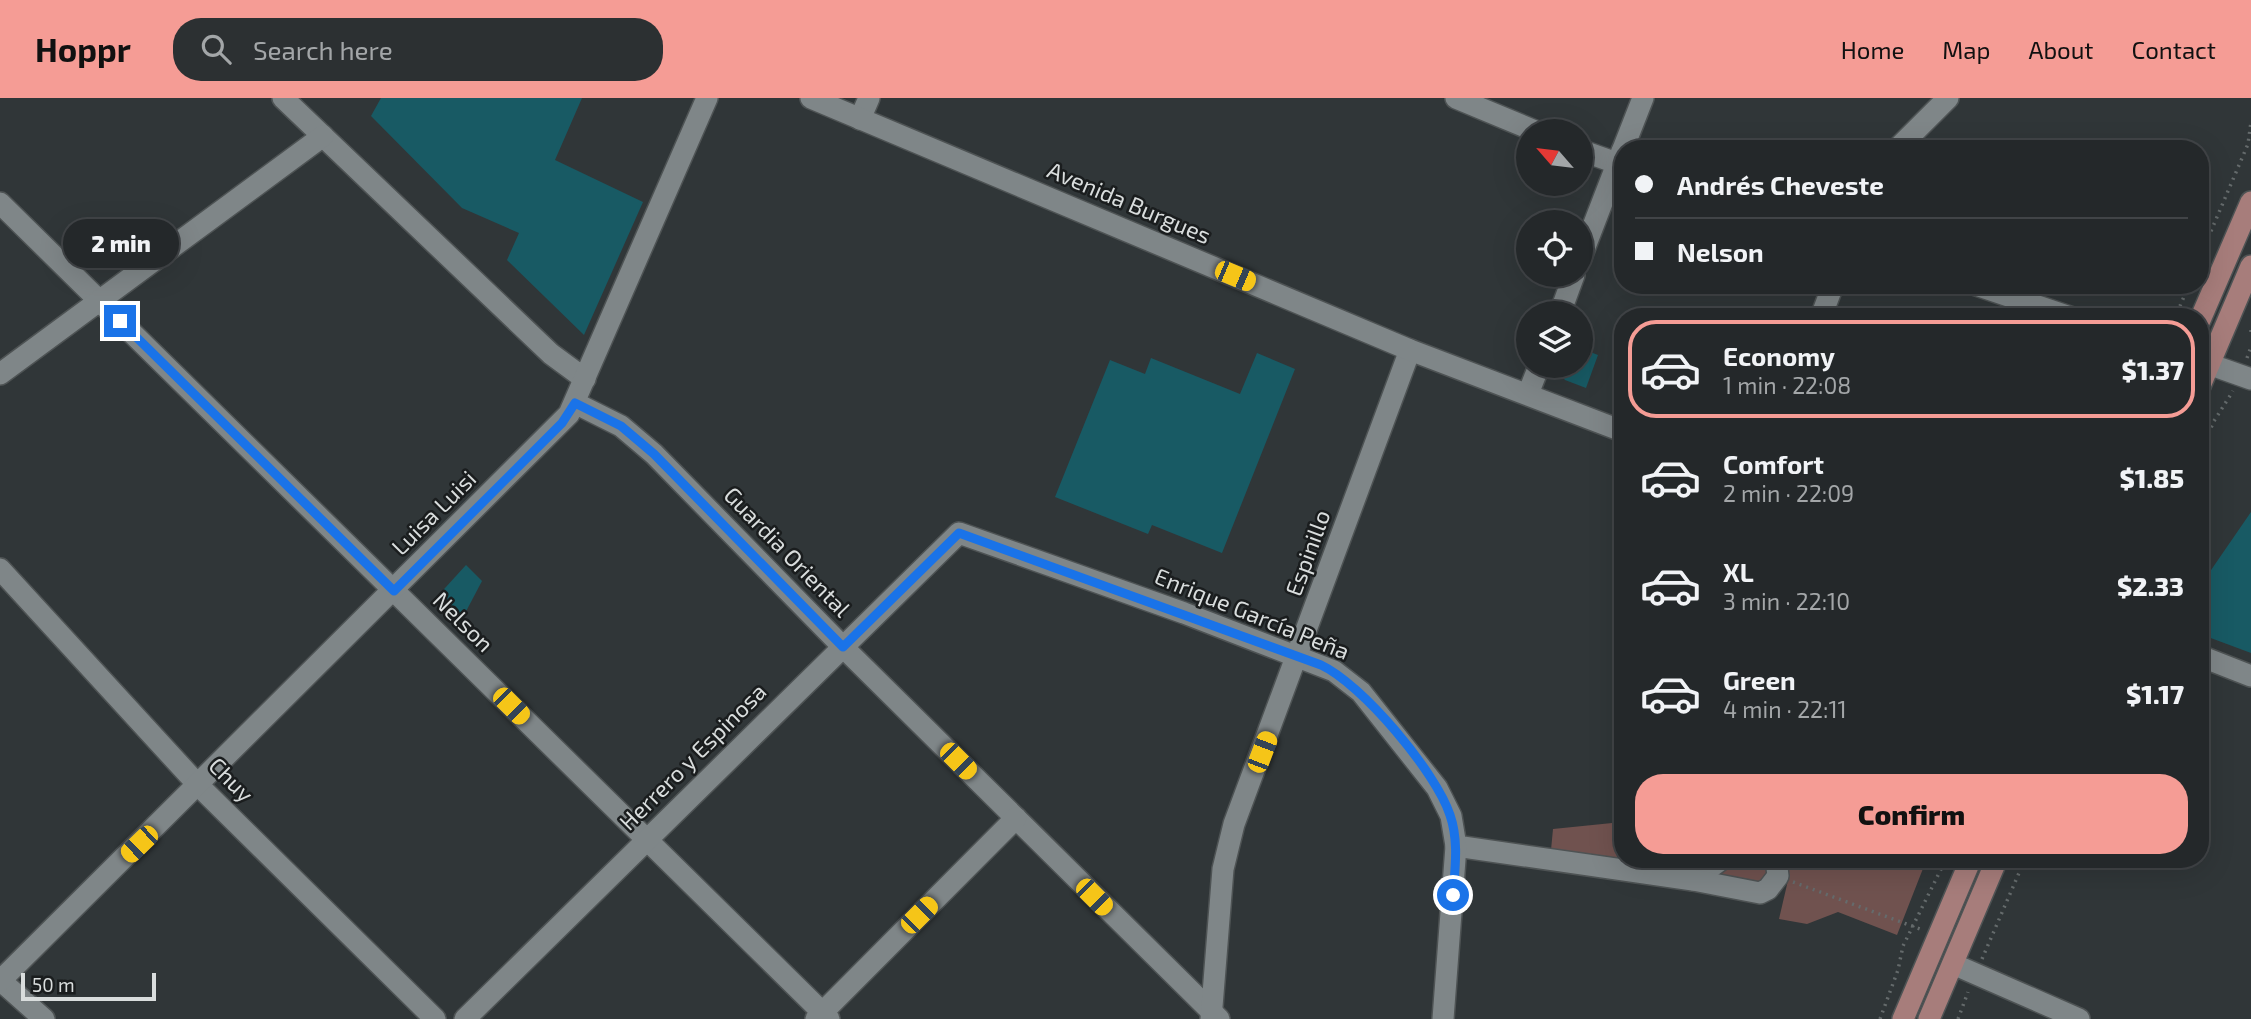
<!DOCTYPE html>
<html lang="en">
<head>
<meta charset="utf-8">
<style>
	:root { --surface:#24282a; --page:#2c3032; --text:#f1f3f6; --muted:#a3a6a8; --line:#414447; --accent:#f59c95 }
	body { margin:0; font-family:"Exo 2",sans-serif; background:var(--page); color:var(--text); height:100vh; display:flex; flex-direction:column; font-size:26px; white-space:nowrap }
	* { box-sizing:border-box; margin:0 }
	p { font-size:23px; color:var(--muted) }
	.icon { flex:none; width:38px; height:38px; fill:none; stroke:currentColor; stroke-width:2; stroke-linecap:round; stroke-linejoin:round }
	.map { position:relative; flex:1; overflow:hidden }
	.panel { position:absolute; left:1614px; top:210px; width:595px; height:560px; display:flex; flex-direction:column; background:var(--surface); border-radius:28px; box-shadow:0 7px 28px #0002,0 0 0 2px var(--line) }
	.panel>* { flex:none }
	.hud { position:absolute; left:1614px; top:42px; width:595px; height:154px; border-radius:28px; box-shadow:0 7px 28px #0002,0 0 0 2px var(--line); display:grid; align-content:center; height:154px; padding:0 21px; background:var(--surface) }
	.needle { width:46px; rotate:298deg }
	.fabs { position:absolute; left:1516px; top:21px; display:grid; gap:14px }
	.fabs a { display:grid; place-items:center; width:77px; height:77px; border-radius:50%; background:var(--surface); box-shadow:0 7px 28px #0002,0 0 0 2px var(--line); font-size:35px }
	.scale { position:absolute; left:21px; bottom:18px; width:135px; box-sizing:border-box; padding-left:7px; border:4px solid #d9dddd; border-top:0; font-size:19px; line-height:24px; white-space:nowrap; color:#d9dddd; -webkit-text-stroke:5px #1a1d1e; paint-order:stroke }
	.end { position:absolute; width:32px; height:32px; margin:-16px; border:9px solid #1a73e8; background:#fff; box-shadow:0 0 0 4px #fff }
	.from { border-radius:50% }
	.bubble { position:absolute; height:49px; border-radius:24px; background:var(--surface); box-shadow:0 7px 28px #0002,0 0 0 2px var(--line); font-size:23px; font-weight:800; line-height:49px; text-align:center }
	.car { position:absolute; width:21px; height:42px; margin:-21px -10px; border-radius:9px; box-shadow:0 0 5px 2px #0007; background:linear-gradient(#f5c518 24%,#345 0 40%,#f5c518 0 76%,#345 0 86%,#f5c518 0) }
	.hud b { display:flex; align-items:center; gap:24px; height:66px; font-size:26px }
	.hud b+b { border-top:2px solid var(--line) }
	.hud i { width:18px; height:18px; background:var(--text) }
	ul { padding:12px 0 0; list-style:none }
	li { display:flex; align-items:center; gap:21px; height:98px; margin:0 14px 10px; padding:0 7px; border:4px solid transparent; border-radius:28px }
	li div { flex:1 }
	li b { display:block; font-size:26px }
	li em { font-style:normal; font-weight:800 }
	li.selected { border-color:var(--accent) }
	li>.icon { width:63px; height:63px; stroke-width:1.5 }
	.action { display:flex; gap:14px; margin-top:auto; padding:14px 21px }
	.action a { flex:1; height:80px; border-radius:28px; background:var(--accent); color:#111; font-size:28px; font-weight:800; line-height:80px; text-align:center }
	header { display:flex; align-items:center; gap:42px; box-sizing:border-box; height:98px; padding:0 35px; background:var(--accent); color:#111 }
	header strong { font-size:33px }
	nav { display:flex; gap:38px; margin-inline-start:auto; font-size:24px }
	.search { width:490px; height:63px; background:var(--page); display:flex; align-items:center; gap:18px; box-sizing:border-box; padding:0 24px; border-radius:28px; color:var(--muted); font-size:26px }
	.map>svg:first-child { display:block }
	.green { fill:#70524f }
	.building { fill:#185a64 }
	.lines { fill:none; stroke-linecap:round; stroke-linejoin:round }
	.minor-casing { stroke:#4e5354; stroke-width:24 }
	.tertiary-casing { stroke:#4e5354; stroke-width:24 }
	.primary-casing { stroke:#4e5354; stroke-width:24 }
	.path { stroke:#656b6c; stroke-width:3.5; stroke-dasharray:2 5; stroke-linecap:butt }
	.minor { stroke:#7f8688; stroke-width:21 }
	.tertiary { stroke:#7f8688; stroke-width:21 }
	.primary { stroke:#a77d7b; stroke-width:21 }
	.route { stroke:#1a73e8; stroke-width:9 }
	.labels { text-anchor:middle; stroke-width:5; stroke-linejoin:round; paint-order:stroke }
	.street-label { font-size:23px; fill:#d9dddd; stroke:#1a1d1e }
</style>
</head>
<body>
<header>
<strong>Hoppr</strong>
<div class="search"><svg class="icon" aria-label="search" viewBox="0 0 24 24"><circle cx="10" cy="10" r="6"/><path d="M15 15l6 6"/></svg>Search here</div>
<nav><a>Home</a><a>Map</a><a>About</a><a>Contact</a></nav>
</header>
<div class="map">
<svg width="2251" height="921" viewBox="0 0 2251 921">
	<rect width="100%" height="100%" fill="#303638"/>
	<!-- green -->
	<g class="green">
		<polygon points="1622,724 1622,761 1699,761 1680,770 1551,752 1553,731"/>
		<polygon points="1735,761 1764,761 1768,777 1760,785 1719,777 1727,765"/>
		<polygon points="1787,761 1904,761 1924,768 1897,837 1838,814 1807,826 1779,821 1789,778"/>
	</g>
	<!-- building -->
	<g class="building">
		<polygon points="381,0 582,0 555,62 643,104 584,237 507,162 519,135 462,110 371,18"/>
		<polygon points="1580,250 1598,257 1586,290 1565,282 1559,275 1562,268 1580,268"/>
		<polygon points="1257,255 1295,271 1222,455 1152,427 1148,436 1055,399 1110,262 1145,276 1151,260 1240,296"/>
		<polygon points="2251,414 2251,555 2200,536 2200,471 2209,475"/>
		<polygon points="466,467 482,483 462,521 435,501"/>
	</g>
	<g class="lines">
		<!-- minor casing -->
		<g class="minor-casing">
			<g id="minor">
				<polyline points="283,0 551,256 585,281"/>
				<polyline points="1456,0 1535,33"/>
				<polyline points="860,21 869,0"/>
				<polyline points="1623,51 1643,0"/>
				<polyline points="1897,51 1948,0"/>
				<polyline points="1580,52 1622,67"/>
				<polyline points="0,105 829,921"/>
				<polyline points="1580,162 1622,53"/>
				<polyline points="1976,187 2070,219"/>
				<polyline points="1560,215 1574,177"/>
				<polyline points="1821,219 1833,187"/>
				<polyline points="0,276 323,38"/>
				<polyline points="1528,296 1539,268"/>
				<polyline points="575,305 621,328 654,356 843,549 1219,921"/>
				<polyline points="0,471 199,688 435,921"/>
				<polyline points="1693,782 1722,761"/>
				<polyline points="1953,866 2079,921"/>
				<polyline points="0,882 44,921"/>
				<polyline points="1,882 569,316 707,0"/>
				<polyline points="465,921 959,435 1184,515 1334,573 1361,594 1437,690 1451,718 1456,748 1693,782 1760,795 1768,791 1778,778 1776,761"/>
				<polyline points="816,921 1016,720"/>
				<polyline points="1211,921 1223,771 1234,726 1410,252"/>
				<polyline points="1443,921 1456,748"/>
			</g>
		</g>
		<!-- tertiary casing -->
		<g class="tertiary-casing">
			<g id="tertiary">
				<polyline points="811,0 1410,252 1622,333"/>
				<polyline points="2200,263 2251,281"/>
				<polyline points="2200,558 2251,578"/>
			</g>
		</g>
		<!-- primary casing -->
		<g class="primary-casing">
			<g id="primary">
				<polyline points="2200,222 2251,104"/>
				<polyline points="2200,288 2251,168"/>
				<polyline points="1903,921 1971,761"/>
				<polyline points="1929,921 1997,761"/>
			</g>
		</g>
		<!-- path -->
		<g class="path">
			<polyline points="2200,159 2248,46 2251,24"/>
			<polyline points="2171,219 2180,208 2189,187"/>
			<polyline points="2251,232 2251,236"/>
			<polyline points="2247,260 2251,249"/>
			<polyline points="2200,355 2214,323 2233,293"/>
			<polyline points="1793,784 1920,831"/>
			<polyline points="1982,861 2025,761"/>
			<polyline points="1880,921 1898,872 1903,848 1946,761"/>
			<polyline points="1958,921 1968,894"/>
		</g>
		<!-- minor -->
		<use href="#minor" class="minor"/>
		<!-- tertiary -->
		<use href="#tertiary" class="tertiary"/>
		<!-- primary -->
		<use href="#primary" class="primary"/>
	</g>
	<g class="lines">
		<!-- route -->
		<path class="route" d="M120,223L394,493L562,325L575,305L621,328L654,356L843,549L959,435L1321,567C1362,586 1436,674 1450,717C1459,743 1455,770 1453,797"/>
	</g>
	<g class="labels">
		<!-- street labels -->
		<g class="street-label">
			<text transform="translate(1129 105) rotate(23)" y="8">Avenida Burgues</text>
			<text transform="translate(434 415) rotate(-45)" y="8">Luisa Luisi</text>
			<text transform="translate(787 454) rotate(46)" y="8">Guardia Oriental</text>
			<text transform="translate(1308 455) rotate(-70)" y="8">Espinillo</text>
			<text transform="translate(1252 516) rotate(22)" y="8">Enrique García Peña</text>
			<text transform="translate(463 524) rotate(45)" y="8">Nelson</text>
			<text transform="translate(693 659) rotate(-45)" y="8">Herrero y Espinosa</text>
			<text transform="translate(231 682) rotate(45)" y="8">Chuy</text>
		</g>
	</g>
</svg>
<div class="fabs">
<a><svg class="needle" viewBox="-14 -14 28 28"><path d="M0-13l5 13h-10z" fill="#e53935"/><path d="M0 13l5-13h-10z" fill="#a3a6a8"/></svg></a>
<a><svg class="icon" aria-label="locate" viewBox="0 0 24 24"><circle cx="12" cy="12" r="6"/><path d="M12 2v4M12 18v4M2 12h4M18 12h4"/></svg></a>
<a><svg class="icon" aria-label="layers" viewBox="0 0 24 24"><path d="M12 4l9 5-9 5-9-5zM3 14l9 5 9-5"/></svg></a>
</div>
<div class="scale">50 m</div>
<i class="end from" style="left:1453px;top:797px"></i>
<i class="end" style="left:120px;top:223px"></i>
<div class="bubble" style="left:63px;top:121px;width:116px">2 min</div>
<i class="car" style="left:1235px;top:178px;rotate:113deg"></i>
<i class="car" style="left:511px;top:608px;rotate:135deg"></i>
<i class="car" style="left:1262px;top:654px;rotate:21deg"></i>
<i class="car" style="left:958px;top:663px;rotate:135deg"></i>
<i class="car" style="left:139px;top:746px;rotate:226deg"></i>
<i class="car" style="left:1094px;top:799px;rotate:135deg"></i>
<i class="car" style="left:919px;top:817px;rotate:45deg"></i>
<div class="hud">
<b><i class="from"></i>Andrés Cheveste</b>
<b><i></i>Nelson</b>
</div>
<section class="panel">
<ul>
<li class="selected"><svg class="icon" aria-label="car" viewBox="0 0 24 24"><path d="M5 17H2v-5l4-1 3-4h7l3 4 3 1v5h-3M9 17h6M6 11h13"/><circle cx="7" cy="17" r="2"/><circle cx="17" cy="17" r="2"/></svg><div><b>Economy</b><p>1 min · 22:08</p></div><em>$1.37</em></li>
<li><svg class="icon" aria-label="car" viewBox="0 0 24 24"><path d="M5 17H2v-5l4-1 3-4h7l3 4 3 1v5h-3M9 17h6M6 11h13"/><circle cx="7" cy="17" r="2"/><circle cx="17" cy="17" r="2"/></svg><div><b>Comfort</b><p>2 min · 22:09</p></div><em>$1.85</em></li>
<li><svg class="icon" aria-label="car" viewBox="0 0 24 24"><path d="M5 17H2v-5l4-1 3-4h7l3 4 3 1v5h-3M9 17h6M6 11h13"/><circle cx="7" cy="17" r="2"/><circle cx="17" cy="17" r="2"/></svg><div><b>XL</b><p>3 min · 22:10</p></div><em>$2.33</em></li>
<li><svg class="icon" aria-label="car" viewBox="0 0 24 24"><path d="M5 17H2v-5l4-1 3-4h7l3 4 3 1v5h-3M9 17h6M6 11h13"/><circle cx="7" cy="17" r="2"/><circle cx="17" cy="17" r="2"/></svg><div><b>Green</b><p>4 min · 22:11</p></div><em>$1.17</em></li>
</ul>
<div class="action"><a>Confirm</a></div>
</section>
</div>
</body>
</html>
